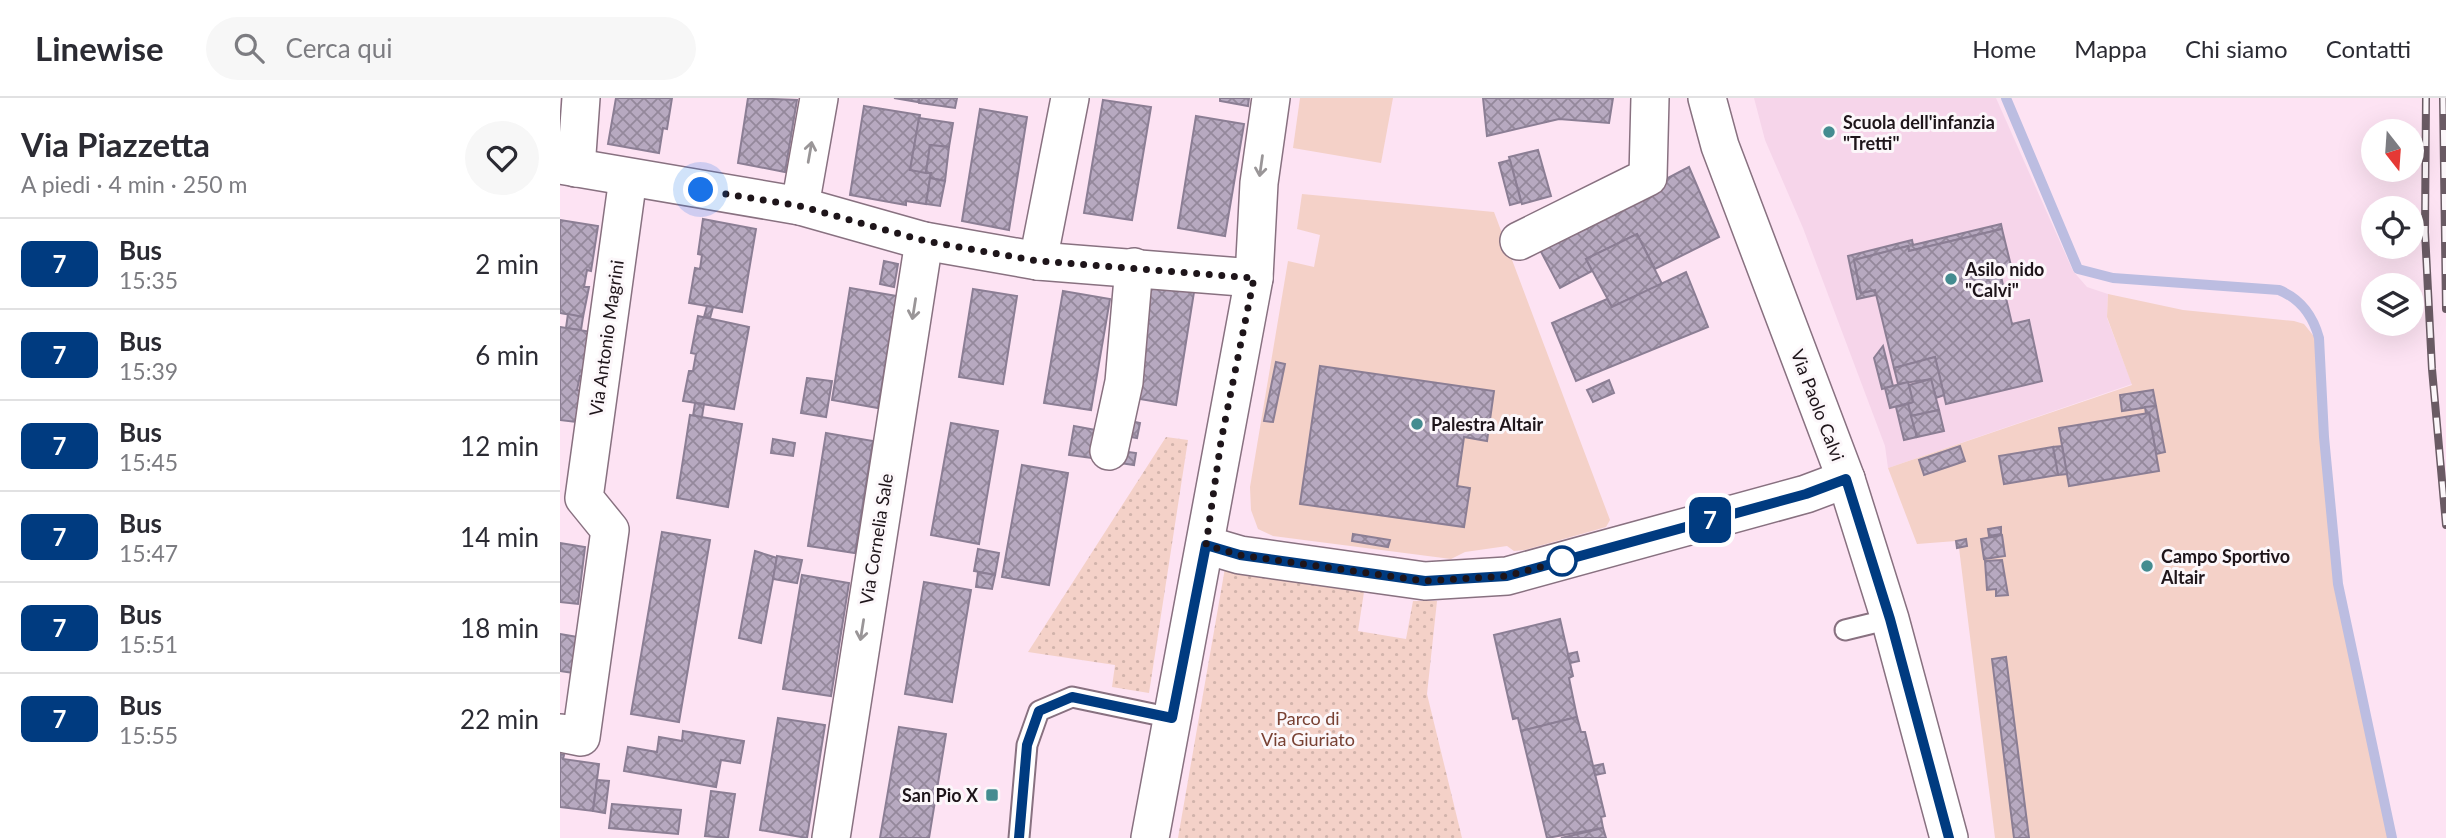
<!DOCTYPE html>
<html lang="it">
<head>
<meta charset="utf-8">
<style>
  body { margin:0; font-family:Lato,sans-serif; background:#f7f7f7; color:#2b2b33; height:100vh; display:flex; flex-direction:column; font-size:26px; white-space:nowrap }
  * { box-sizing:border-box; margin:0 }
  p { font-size:23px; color:#7c7c81 }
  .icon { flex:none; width:38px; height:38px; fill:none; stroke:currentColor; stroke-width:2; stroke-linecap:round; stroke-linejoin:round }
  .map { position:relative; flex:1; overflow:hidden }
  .drawer { display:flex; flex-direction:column; background:#fff; width:560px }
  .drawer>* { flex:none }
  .badge { padding:0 14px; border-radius:10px; font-size:24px; line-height:46px }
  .needle { width:46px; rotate:163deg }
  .fabs { position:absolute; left:1801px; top:21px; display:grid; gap:14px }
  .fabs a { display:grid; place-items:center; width:63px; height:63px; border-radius:50%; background:#fff; box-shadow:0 7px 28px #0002; font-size:35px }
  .you { position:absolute; width:35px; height:35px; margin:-18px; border:5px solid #fff; border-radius:50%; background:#1a73e8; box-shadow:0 0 0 10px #1a73e833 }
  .map>.badge { position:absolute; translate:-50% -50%; box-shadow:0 0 0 4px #fff }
  .round { display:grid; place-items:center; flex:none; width:74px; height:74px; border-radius:37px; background:#f7f7f7 }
  .summary { display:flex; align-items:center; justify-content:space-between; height:119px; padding:0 21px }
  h1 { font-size:33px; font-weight:700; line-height:52px }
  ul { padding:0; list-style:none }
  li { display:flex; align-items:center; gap:21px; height:91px; padding:0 21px; border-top:2px solid #e1e1e2 }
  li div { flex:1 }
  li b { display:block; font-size:26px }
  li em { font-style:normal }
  li .badge { min-width:77px; font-weight:700; text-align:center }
  header { display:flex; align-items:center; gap:42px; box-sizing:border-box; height:98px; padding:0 35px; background:#fff; border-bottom:2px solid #e1e1e2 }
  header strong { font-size:33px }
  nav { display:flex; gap:38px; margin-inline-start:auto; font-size:24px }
  .search { width:490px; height:63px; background:#f7f7f7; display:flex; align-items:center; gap:18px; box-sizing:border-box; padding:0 24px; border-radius:38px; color:#7c7c81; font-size:26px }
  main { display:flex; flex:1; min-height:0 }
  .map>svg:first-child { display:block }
  .built { fill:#f6d5ea }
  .grass { fill:url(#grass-dots) }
  .pitch { fill:#f4d1c8 }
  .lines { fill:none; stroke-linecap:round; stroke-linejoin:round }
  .stream { stroke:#bcbde1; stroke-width:10 }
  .building { fill:url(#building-cross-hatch); stroke:#8b7e94; stroke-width:2 }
  .service-casing { stroke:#887180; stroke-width:23 }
  .minor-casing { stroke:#887180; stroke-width:40 }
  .service { stroke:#fff; stroke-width:19 }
  .minor { stroke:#fff; stroke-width:37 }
  .rail-casing { stroke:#6a5b64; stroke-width:8 }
  .rail { stroke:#fcf7fa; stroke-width:5; stroke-dasharray:16; stroke-linecap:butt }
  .oneway { stroke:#9a9698 }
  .line-casing { stroke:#fff; stroke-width:16 }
  .line { stroke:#003b80; stroke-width:10 }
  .walk { stroke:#1e151a; stroke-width:7; stroke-dasharray:0 12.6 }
  .poi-dot { fill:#448c90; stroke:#fcf7fa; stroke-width:2.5 }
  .stop-dot { fill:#fff; stroke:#003b80; stroke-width:3.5 }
  .labels { text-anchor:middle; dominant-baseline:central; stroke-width:6; stroke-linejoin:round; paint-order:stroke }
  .poi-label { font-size:18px; font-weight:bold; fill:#1e151a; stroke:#fcf7fa; text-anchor:start }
  .street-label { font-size:18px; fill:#1e151a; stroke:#fcf7fa }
  .park-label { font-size:18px; fill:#784133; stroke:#fcf7fa }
</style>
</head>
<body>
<header>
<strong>Linewise</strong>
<div class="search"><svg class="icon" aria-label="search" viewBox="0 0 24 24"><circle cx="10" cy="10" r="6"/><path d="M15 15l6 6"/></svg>Cerca qui</div>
<nav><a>Home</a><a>Mappa</a><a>Chi siamo</a><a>Contatti</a></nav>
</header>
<main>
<section class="drawer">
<div class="summary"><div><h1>Via Piazzetta</h1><p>A piedi · 4 min · 250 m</p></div><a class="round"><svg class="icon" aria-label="heart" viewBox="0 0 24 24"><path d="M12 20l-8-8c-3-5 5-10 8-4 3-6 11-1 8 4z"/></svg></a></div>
<ul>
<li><span class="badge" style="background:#003b80;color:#fff">7</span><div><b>Bus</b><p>15:35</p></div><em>2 min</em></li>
<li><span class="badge" style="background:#003b80;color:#fff">7</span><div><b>Bus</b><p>15:39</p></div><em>6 min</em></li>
<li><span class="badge" style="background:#003b80;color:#fff">7</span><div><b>Bus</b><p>15:45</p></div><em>12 min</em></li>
<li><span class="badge" style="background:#003b80;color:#fff">7</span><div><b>Bus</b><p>15:47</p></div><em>14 min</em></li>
<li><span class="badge" style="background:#003b80;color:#fff">7</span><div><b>Bus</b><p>15:51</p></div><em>18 min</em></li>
<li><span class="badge" style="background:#003b80;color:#fff">7</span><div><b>Bus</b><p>15:55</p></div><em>22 min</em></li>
</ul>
</section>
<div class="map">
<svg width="1886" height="740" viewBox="0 0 1886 740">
  <defs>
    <pattern id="grass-dots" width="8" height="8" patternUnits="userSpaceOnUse" patternTransform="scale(1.75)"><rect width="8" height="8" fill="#f4d1c8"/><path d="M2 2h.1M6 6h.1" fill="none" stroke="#d1b3ab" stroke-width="1.8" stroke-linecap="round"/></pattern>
    <pattern id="building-cross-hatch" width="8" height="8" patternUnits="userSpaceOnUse" patternTransform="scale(1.75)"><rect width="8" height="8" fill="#b7a9c0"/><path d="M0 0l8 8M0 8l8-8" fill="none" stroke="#94889b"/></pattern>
  </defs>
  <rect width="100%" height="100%" fill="#fde3f3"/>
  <path class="built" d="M1194 0H1436L1513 173 1527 189 1548 196 1547 220 1572 286 1328 370 1325 348 1243 130 1205 42Z"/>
  <g class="grass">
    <path d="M606 339 628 342 589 595 552 589 555 567 468 554Z"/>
    <path d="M665 470 804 494 798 533 846 541 853 503H877L867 596 902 740H618Z"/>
  </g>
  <g class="pitch">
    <path d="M740 0H833L821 65 733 50Z"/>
    <path d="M742 96 934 114 1050 422 1046 429 965 452 954 453 947 448 905 454 891 461 713 438 698 431 691 412 690 389 728 163 754 169 760 137 737 131Z"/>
    <path d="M1548 196 1623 212 1734 223 1744 226 1756 241 1762 363 1775 486 1828 740H1435L1399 450 1396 443 1357 446 1328 370 1572 287 1547 219Z"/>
  </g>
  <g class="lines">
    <path class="stream" d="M1446 0 1518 171 1553 180 1719 192C1741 201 1753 218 1759 240L1764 339 1778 486 1832 740"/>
  </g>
  <g class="building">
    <path d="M56 0H112L107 31 103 30 99 55 48 46Z"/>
    <path d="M188 0 237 2 225 74 178 65Z"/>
    <path d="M334 0H359L358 4Z"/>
    <path d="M359 0H397L395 10 359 5Z"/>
    <path d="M660 0H689L688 8 660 3Z"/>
    <path d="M923 0H1053L1049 25 999 21 927 38Z"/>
    <path d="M543 2 591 9 572 122 524 115Z"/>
    <path d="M304 8 360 17 350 72 371 75 366 106 346 103V107L290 97Z"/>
    <path d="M420 11 467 19 449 132 402 123Z"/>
    <path d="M636 18 684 26 665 138 618 130Z"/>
    <path d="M359 20 393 25 389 49 370 47 366 75 350 72Z"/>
    <path d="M370 47 389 49 385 83 370 80 371 75H366Z"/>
    <path d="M978 52 991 98 962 106 949 59Z"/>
    <path d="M950 62 961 104 950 107 939 65Z"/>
    <path d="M1129 69 1159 139 1095 171 1077 136 1026 161 1032 173 1000 190 978 148Z"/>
    <path d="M370 80 385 83 380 108 366 106Z"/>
    <path d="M143 121 196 131 182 214 129 205 135 170 140 171 142 157 138 156Z"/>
    <path d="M0 122 38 128 31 173 27 172 24 189H29L23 219 0 215Z"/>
    <path d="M1441 126 1442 131 1349 153 1348 148 1294 162 1301 195 1315 192 1316 197 1297 201 1288 158 1352 142 1353 147Z"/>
    <path d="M1442 131 1452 172 1440 174 1452 226 1469 222 1482 283 1386 306 1375 259 1334 270 1315 192 1301 195 1294 162 1348 148 1349 153Z"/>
    <path d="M1077 136 1102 186 1052 209 1026 161Z"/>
    <path d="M324 163 338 166 334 189 320 186Z"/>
    <path d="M1126 174 1148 229 1016 283 992 225 1047 201 1052 209Z"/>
    <path d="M587 187 634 194 616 307 568 299Z"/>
    <path d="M290 190 337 198 318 310 272 302Z"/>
    <path d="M413 191 457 198 443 286 399 279Z"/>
    <path d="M503 193 550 201 531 312 484 305Z"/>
    <path d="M147 208 153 209 150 220 144 219Z"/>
    <path d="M8 216 23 219 21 232 6 230Z"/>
    <path d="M138 218 189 229 174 311 123 303 129 273H133L136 256 131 255Z"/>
    <path d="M0 229 32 234 24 278H20L17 292 21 293 16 324 0 322Z"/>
    <path d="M1323 248 1333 288 1322 291 1314 260Z"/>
    <path d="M1375 259 1384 297 1376 300 1371 281 1338 286 1334 270Z"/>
    <path d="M716 264 725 266 713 324 704 323Z"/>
    <path d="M760 268 934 293 927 343 904 339 897 388 910 390 904 429 740 406Z"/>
    <path d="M247 280 272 283 266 319 241 315Z"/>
    <path d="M1371 281 1379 312 1351 318 1348 306 1353 304 1349 287Z"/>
    <path d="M1049 282 1054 295 1033 304 1027 292Z"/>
    <path d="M1348 284 1353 304 1330 310 1325 290Z"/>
    <path d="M1593 292 1596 308 1562 313 1560 297Z"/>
    <path d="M135 305 144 306 142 319 133 318Z"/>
    <path d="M1348 306 1357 339 1344 342 1336 309Z"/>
    <path d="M1596 308 1605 354 1596 356 1589 315 1586 316 1585 309Z"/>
    <path d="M1379 312 1384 333 1357 339 1351 318Z"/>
    <path d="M1589 315 1599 373 1509 388 1499 330Z"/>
    <path d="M130 317 182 326 168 409 117 400Z"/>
    <path d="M557 320 580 325 577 340 554 336Z"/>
    <path d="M391 325 438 333 419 446 371 437Z"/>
    <path d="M514 328 536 332 531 360 509 357Z"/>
    <path d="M266 335 313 343 295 455 248 448Z"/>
    <path d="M213 341 235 345 233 358 211 355Z"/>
    <path d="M1400 348 1405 363 1364 377 1359 362Z"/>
    <path d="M1502 348 1507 376 1498 377 1493 349Z"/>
    <path d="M1493 349 1498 377 1444 386 1439 358Z"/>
    <path d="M554 352 576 355 574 367 553 364Z"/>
    <path d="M462 367 508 375 489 487 442 479Z"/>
    <path d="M1441 429V436L1429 438 1428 431Z"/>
    <path d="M102 434 150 442 119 624 71 616Z"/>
    <path d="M793 436 830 442 828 449 792 443Z"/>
    <path d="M1442 437 1445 458 1424 461 1421 441Z"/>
    <path d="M1406 441 1407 448 1397 450 1396 443Z"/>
    <path d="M0 445 25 449 18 506 0 504Z"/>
    <path d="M418 451 439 455 435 477 414 473Z"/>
    <path d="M195 453 217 460 201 545 179 540Z"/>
    <path d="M217 458 242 462 237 485 213 481Z"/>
    <path d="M1442 462 1448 497 1436 498V491L1427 492 1425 463Z"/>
    <path d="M418 474 435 477 432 491 416 489Z"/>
    <path d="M242 477 289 485 271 598 223 591Z"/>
    <path d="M364 484 411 492 392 604 345 596Z"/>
    <path d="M1000 521 1013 578 1009 580 1017 619 961 633 958 620 953 621 934 537Z"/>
    <path d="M0 536 18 539 14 575 0 573Z"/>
    <path d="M1017 554 1019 563 1010 565 1008 556Z"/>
    <path d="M1446 559 1469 740H1454L1432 561Z"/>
    <path d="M1017 619 1021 634H1025L1045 718 1041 719 1043 730 987 740 961 633Z"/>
    <path d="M218 620 265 627 247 740 200 732Z"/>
    <path d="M339 629 386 636 369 740H320Z"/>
    <path d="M123 633 184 643 180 665 161 662 156 689 64 673 68 649 97 654 99 639 122 643Z"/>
    <path d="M0 656 4 657 3 661 39 666 33 713 0 709Z"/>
    <path d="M1043 666 1045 675 1035 677 1033 668Z"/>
    <path d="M37 682 49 683 45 715 33 713Z"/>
    <path d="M151 693 175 696 168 740 145 738Z"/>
    <path d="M52 706 121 712 118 736 49 730Z"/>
    <path d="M1043 730 1046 740H1001Z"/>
  </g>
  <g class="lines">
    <g class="service-casing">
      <g id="service">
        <path d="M1285 532 1330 521"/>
        <path d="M459 740 467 647 479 613 512 599 612 620"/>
      </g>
    </g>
    <g class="minor-casing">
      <g id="minor">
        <path d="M1147 0 1160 48 1286 381 1330 521 1389 740"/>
        <path d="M0 67 240 108 364 143 478 163 694 180"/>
        <path d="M16 70 21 0"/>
        <path d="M240 108 259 0"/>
        <path d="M959 143 1088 79 1090 0"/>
        <path d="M478 163 510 0"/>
        <path d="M549 353 564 284 574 169"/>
        <path d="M646 447 680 457 865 483 947 478 1246 396 1286 381"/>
        <path d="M0 635 21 639 50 432 24 400 68 80"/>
        <path d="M271 740 364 143"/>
        <path d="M590 740 694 180 699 85 711 0"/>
      </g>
    </g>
    <use href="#service" class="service"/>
    <use href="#minor" class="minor"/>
    <g class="rail-casing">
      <g id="rail">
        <path d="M1866 0 1865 134 1872 271 1886 427"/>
        <path d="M1883 0 1886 211"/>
      </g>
    </g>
    <use href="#rail" class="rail"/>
  </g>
  <defs><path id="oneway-shaft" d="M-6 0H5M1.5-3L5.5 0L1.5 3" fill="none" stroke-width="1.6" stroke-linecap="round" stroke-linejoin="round" transform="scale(1.75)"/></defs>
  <g class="oneway">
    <use href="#oneway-shaft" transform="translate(250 54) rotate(-80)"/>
    <use href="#oneway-shaft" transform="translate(701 68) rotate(98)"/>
    <use href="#oneway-shaft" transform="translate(354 211) rotate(99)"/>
    <use href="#oneway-shaft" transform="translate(302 532) rotate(99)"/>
  </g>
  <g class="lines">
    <g class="line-casing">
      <path id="line" d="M459 740 467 647 479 613 512 599 612 620 646 447 680 457 865 483 947 478 1246 396 1286 381 1330 521 1389 740"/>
    </g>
    <use href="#line" class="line"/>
    <path class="walk" d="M141 92 240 108 365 143 478 163 694 180 661 343 646 447 680 457 865 483 947 478 1002 463"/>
  </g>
  <g class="poi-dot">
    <circle cx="1269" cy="34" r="7"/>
    <circle cx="1391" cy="181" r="7"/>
    <circle cx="857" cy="326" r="7"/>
    <circle cx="1587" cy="468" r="7"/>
    <rect x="425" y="690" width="14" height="14" rx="3.5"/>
  </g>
  <circle class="stop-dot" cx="1002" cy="463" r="14"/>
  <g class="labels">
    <g class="poi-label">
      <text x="1283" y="24">Scuola dell'infanzia<tspan x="1283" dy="21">"Tretti"</tspan></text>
      <text x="1405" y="171">Asilo nido<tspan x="1405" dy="21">"Calvi"</tspan></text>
      <text x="871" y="326">Palestra Altair</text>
      <text x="1601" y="458">Campo Sportivo<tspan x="1601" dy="21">Altair</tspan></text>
      <text x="418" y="697" text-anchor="end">San Pio X</text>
    </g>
    <g class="street-label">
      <text transform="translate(46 240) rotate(-82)">Via Antonio Magrini</text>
      <text transform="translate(1258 307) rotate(69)">Via Paolo Calvi</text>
      <text transform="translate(316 441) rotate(-81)">Via Cornelia Sale</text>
    </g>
    <g class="park-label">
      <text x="748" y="620">Parco di<tspan x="748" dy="21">Via Giuriato</tspan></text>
    </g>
  </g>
</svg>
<div class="fabs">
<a><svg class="needle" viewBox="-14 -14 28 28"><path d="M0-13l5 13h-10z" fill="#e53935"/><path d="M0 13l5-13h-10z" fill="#7c7c81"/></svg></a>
<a><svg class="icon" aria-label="locate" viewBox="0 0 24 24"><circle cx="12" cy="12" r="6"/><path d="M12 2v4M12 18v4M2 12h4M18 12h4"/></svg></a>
<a><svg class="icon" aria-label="layers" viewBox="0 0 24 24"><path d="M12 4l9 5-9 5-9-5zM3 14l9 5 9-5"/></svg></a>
</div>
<div class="you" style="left:141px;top:92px"></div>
<b class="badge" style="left:1150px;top:422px;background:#003b80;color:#fff">7</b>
</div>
</main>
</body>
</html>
